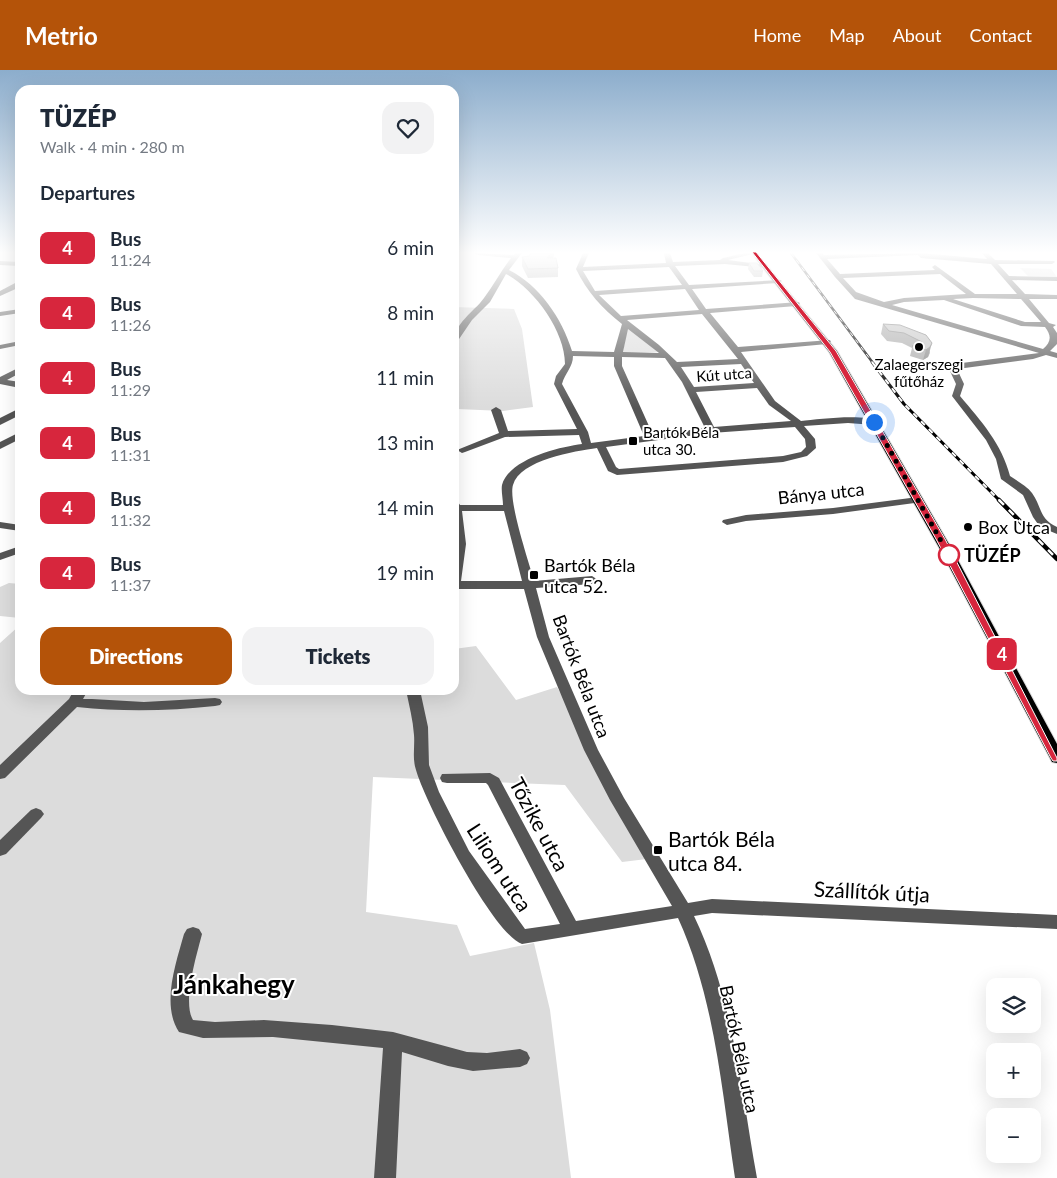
<!DOCTYPE html>
<html lang="en">
<head>
<meta charset="utf-8">
<style>
  body { margin:0; font-family:Lato,sans-serif; background:#f2f2f3; color:#1f2937; height:100vh; display:flex; flex-direction:column; font-size:19px; white-space:nowrap }
  * { box-sizing:border-box; margin:0 }
  p { font-size:16px; color:#747a83 }
  .icon { flex:none; width:28px; height:28px; fill:none; stroke:currentColor; stroke-width:2; stroke-linecap:round; stroke-linejoin:round }
  .map { position:relative; flex:1; overflow:hidden }
  .drawer { position:absolute; left:15px; top:15px; width:444px; height:610px; display:flex; flex-direction:column; background:#fff; border-radius:15px; box-shadow:0 5px 20px #0002 }
  .drawer>* { flex:none }
  .badge { padding:0 10px; border-radius:8px; font-size:18px; line-height:32px }
  .tools { position:absolute; left:986px; top:908px; display:grid; gap:10px }
  .tools a { display:grid; place-items:center; width:55px; height:55px; border-radius:10px; background:#fff; box-shadow:0 5px 20px #0002; font-size:25px }
  .you { position:absolute; width:25px; height:25px; margin:-12px; border:4px solid #fff; border-radius:50%; background:#1a73e8; box-shadow:0 0 0 8px #1a73e833 }
  .map>.badge { position:absolute; translate:-50% -50%; box-shadow:0 0 0 2px #fff }
  h2 { padding:0 25px; font-size:19px; line-height:45px }
  .round { display:grid; place-items:center; flex:none; width:52px; height:52px; border-radius:15px; background:#f2f2f3 }
  .head { display:flex; align-items:center; justify-content:space-between; height:85px; padding:0 25px }
  h1 { font-size:24px; font-weight:800; line-height:38px }
  .cta { display:flex; gap:10px; margin-top:auto; padding:10px 25px }
  .cta a { flex:1; height:58px; border-radius:15px; background:#b45309; color:#fff; font-size:20px; font-weight:800; line-height:58px; text-align:center }
  .cta a+a { background:#f2f2f3; color:#1f2937 }
  ul { padding:0; list-style:none }
  li { display:flex; align-items:center; gap:15px; height:65px; padding:0 25px }
  li div { flex:1 }
  li b { display:block; font-size:19px }
  li em { font-style:normal }
  li .badge { min-width:55px; font-weight:700; text-align:center }
  header { display:flex; align-items:center; gap:30px; box-sizing:border-box; height:70px; padding:0 25px; background:#b45309; color:#fff }
  header strong { font-size:24px }
  nav { display:flex; gap:28px; margin-inline-start:auto; font-size:18px }
  .map>svg:first-child { display:block }
  .green { fill:#dcdcdc }
  .lines { fill:none; stroke-linecap:round; stroke-linejoin:round }
  .major-casing { stroke:#dbdbdb; stroke-width:2 }
  .minor { fill:#555; fill-rule:evenodd }
  .major { fill:#000; fill-rule:evenodd }
  .rail-far2-casing { stroke:#000; stroke-width:2.5 }
  .rail-far1-casing { stroke:#000; stroke-width:3 }
  .rail-casing { stroke:#000; stroke-width:4.5 }
  .rail-far2 { stroke:#fff; stroke-width:1; stroke-dasharray:4.5; stroke-linecap:butt }
  .rail-far1 { stroke:#fff; stroke-width:2; stroke-dasharray:5.5; stroke-linecap:butt }
  .rail { stroke:#fff; stroke-width:2.5; stroke-dasharray:7; stroke-linecap:butt }
  .wall { fill:#a9a9a9 }
  .shaded-wall { fill:#898989 }
  .building { fill:#c4c4c4; stroke:#898989 }
  .line { fill:#d7263d; stroke:#fff }
  .walk { stroke:#000; stroke-width:5; stroke-dasharray:0 9 }
  .poi-dot { fill:#000; stroke:#fff; stroke-width:2 }
  .stop-dot { fill:#fff; stroke:#d7263d; stroke-width:2.5 }
  .labels { text-anchor:middle; dominant-baseline:central; stroke-width:4; stroke-linejoin:round; paint-order:stroke }
  .far-poi-label { font-size:15px; fill:#000; stroke:#fff }
  .far-street-label { font-size:15px; fill:#000; stroke:#fff }
  .street-label { font-size:18px; fill:#000; stroke:#fff }
  .poi-label { font-size:18px; fill:#000; stroke:#fff; text-anchor:start }
  .stop-label { font-size:18px; font-weight:bold; fill:#000; stroke:#fff; text-anchor:start }
  .near-street-label { font-size:21px; fill:#000; stroke:#fff }
  .near-poi-label { font-size:21px; fill:#000; stroke:#fff; text-anchor:start }
  .near-district-label { font-size:26px; font-weight:bold; fill:#000; stroke:#fff }
</style>
</head>
<body>
<header>
<strong>Metrio</strong>
<nav><a>Home</a><a>Map</a><a>About</a><a>Contact</a></nav>
</header>
<div class="map">
<svg width="1057" height="1108" viewBox="0 0 1057 1108">
  <rect width="100%" height="100%" fill="#fff"/>
  <g class="green">
    <path d="M1020 198 1051 199 1057 207 1028 206Z"/>
    <path d="M454 237 514 239 522 259 533 337 503 341 457 339 454 368Z"/>
    <path d="M627 258 629 259 658 282 623 283Z"/>
    <path d="M9 513 20 514V548L0 546V517Z"/>
    <path d="M20 555V620H454V579L476 576 516 630 557 617 655 788 622 792 565 715 373 707 366 842 457 855 470 886 534 873 550 940 571 1108H0V573Z"/>
  </g>
  <g class="lines">
    <g class="major-casing">
      <path id="major" d="M751 183H757L837 281 953 481 1057 674V693L1052 692 1050 688 941 481 829 282Z"/>
    </g>
    <g class="minor">
      <path d="M475 183 514 185 516 183H522L509 200C539 215 562 248 572 281L614 282 622 254C602 238 587 222 576 199L583 183H589L583 197 666 193 664 183H670L673 192 720 190 723 188 745 183H757L728 190 766 195 768 196V198L725 194 675 196 689 215 780 210 782 211 778 213 692 219 706 239 799 232 800 234 796 236 710 243 738 277 830 270 831 272 827 274 741 282 775 331 801 351C818 349 867 343 879 352L874 355 848 353 804 356 815 369 816 378 807 386 783 392 617 405 608 401 597 378C575 381 520 390 513 415 508 431 529 492 534 511L592 506 598 510 592 514 536 518 549 567 598 680 624 728 688 833 712 829 1057 845V859L712 843 694 846C733 927 741 1020 757 1108H735C722 1022 715 929 678 848L522 874C493 864 425 732 416 700 412 688 415 677 414 665 413 650 409 635 406 620H420L428 657 429 695 439 722 469 781 525 859 560 854 488 715 486 713H447L442 712 440 708 442 704 490 703 499 708 576 851 672 836 610 730 584 680 537 567 524 519H454V431L458 432 460 435H503C503 429 501 421 502 415 509 389 559 377 582 374L579 365 505 367 465 382 462 383 457 380 499 363 491 340 496 337 501 340 508 361 577 359 554 314 556 306 565 294C565 261 534 219 506 204L490 232 472 250 457 272H454C454 253 474 242 484 228 494 215 501 201 511 188L478 185ZM669 197 682 215 595 221 583 201ZM685 219 699 240 621 246 599 225ZM702 244 738 289 677 292 659 275 627 250ZM628 259 659 283 623 282ZM573 286 614 287V296L644 366 591 373 588 362 562 314C565 303 573 297 573 286ZM622 287 665 288 682 312 705 358 653 365 622 296ZM741 294 754 313 694 317 681 297ZM757 318 769 335 791 351 714 357 696 322ZM795 357 805 369 806 377 801 382 783 386 619 399 616 397 606 377 711 363ZM462 441H504L522 511H461L466 474Z"/>
      <path d="M816 183H822L824 185 921 183 987 189 982 183H988L995 190 1054 191 1055 192 1052 194H998L1009 206 1057 207V211L1012 210 1025 224 1057 225V229H1029L1049 253 1056 255 1053 257 1057 263V274L1050 281 1057 283V288L1046 285 1033 289 957 299 964 314 960 326C981 351 1002 374 1010 406 1017 411 1027 416 1032 423 1042 437 1039 449 1057 457V464L1040 457 1033 447 1023 425 1001 409 996 389 986 370 952 326 956 314 949 299 954 294 1039 283 855 229 835 207ZM918 185 921 188 991 194 1017 224H975L935 195 932 197 935 200 840 204 827 189ZM940 204 966 224 904 228 884 232 856 222 843 208ZM973 228 1021 229 1041 252H1025L953 229ZM944 230 1021 256 1045 257C1052 266 1051 272 1043 279L892 235 904 232Z"/>
      <path d="M0 191 20 192V196L0 195Z"/>
      <path d="M17 212H20V217L0 226V221Z"/>
      <path d="M20 239V243L0 246V242Z"/>
      <path d="M20 271V275L0 279V275Z"/>
      <path d="M20 297V303L7 310 20 312V318L0 314V307Z"/>
      <path d="M20 338V345L0 355V348Z"/>
      <path d="M20 362V369L0 379V372Z"/>
      <path d="M918 427 922 428 923 430 922 432 833 444 746 451 727 455 722 452 723 450 746 445 833 438Z"/>
      <path d="M0 452 20 455V461L0 458Z"/>
      <path d="M20 476V483L0 490V483Z"/>
      <path d="M74 620H88L83 629H92L144 632 215 628 220 629 222 632 220 635 215 636C169 641 123 642 77 637L5 708 0 709V695L69 629Z"/>
      <path d="M36 738 41 740 44 744 41 748 6 784 0 786V770L31 740Z"/>
      <path d="M193 857 199 859 202 864C197 884 182 932 193 950L215 952 264 950 332 955 393 962 467 982 487 983 520 979 527 982 530 988 527 994 520 997 473 1001 448 996 402 982 396 1108H374L383 978 273 967 203 968 179 962C161 935 176 893 184 864L187 859Z"/>
    </g>
    <use href="#major" class="major"/>
    <g class="rail-far2-casing">
      <path id="rail-far2" d="M791 183 873 293"/>
    </g>
    <g class="rail-far1-casing">
      <path id="rail-far1" d="M872 292 904 334 1000 431"/>
    </g>
    <g class="rail-casing">
      <path id="rail" d="M999 430 1057 489"/>
    </g>
    <use href="#rail-far2" class="rail-far2"/>
    <use href="#rail-far1" class="rail-far1"/>
    <use href="#rail" class="rail"/>
  </g>
  <g class="wall">
    <path d="M531 183H554V186L552 188 558 198V207L528 208 522 196V187L529 186Z"/>
    <path d="M749 193 763 201 762 207H754L748 199Z"/>
    <path d="M883 254 926 265 930 283 928 287 923 290 910 286 912 278 902 273 887 271 881 264Z"/>
  </g>
  <g class="shaded-wall">
    <path d="M550 183H554V186L547 197V188Z"/>
    <path d="M932 273 928 287 923 290 926 280Z"/>
  </g>
  <g class="building">
    <path d="M531 183H550L547 188H556L558 198 528 199 522 187 529 186Z"/>
    <path d="M749 193H757L763 201H754Z"/>
    <path d="M883 254 900 255 926 265 932 273 930 277 926 280 912 276 922 272 904 263 889 261Z"/>
  </g>
  <linearGradient id="sky" x2="0" y2="1"><stop stop-color="#8cadcc"/><stop offset="0.54" stop-color="#fff"/><stop offset="1" stop-color="#fff" stop-opacity="0"/></linearGradient>
  <rect width="1057" height="338" fill="url(#sky)"/>
  <path class="line" d="M752 182H756L836 281 945 469 1057 688V691H1053L1051 688 936 469 830 282Z"/>
  <g class="lines">
    <path class="walk" d="M874 352 949 485"/>
  </g>
  <g class="poi-dot">
    <circle cx="919" cy="277" r="5"/>
    <rect x="628" y="366" width="10" height="10" rx="2.5"/>
    <circle cx="968" cy="457" r="5"/>
    <rect x="529" y="500" width="10" height="10" rx="2.5"/>
    <rect x="653" y="775" width="10" height="10" rx="2.5"/>
  </g>
  <circle class="stop-dot" cx="949" cy="485" r="10"/>
  <g class="labels">
    <g class="far-poi-label">
      <text x="919" y="294">Zalaegerszegi<tspan x="919" dy="17">fűtőház</tspan></text>
      <text x="643" y="362" text-anchor="start">Bartók Béla<tspan x="643" dy="17">utca 30.</tspan></text>
    </g>
    <g class="far-street-label">
      <text transform="translate(724 304) rotate(-4)">Kút utca</text>
    </g>
    <g class="street-label">
      <text transform="translate(821 423) rotate(-6)">Bánya utca</text>
      <text transform="translate(582 606) rotate(69)">Bartók Béla utca</text>
      <text transform="translate(740 979) rotate(78)">Bartók Béla utca</text>
    </g>
    <g class="poi-label">
      <text x="978" y="457">Box Utca</text>
      <text x="544" y="495">Bartók Béla<tspan x="544" dy="21">utca 52.</tspan></text>
    </g>
    <g class="stop-label">
      <text x="964" y="485">TÜZÉP</text>
    </g>
    <g class="near-street-label">
      <text transform="translate(540 754) rotate(62)">Tőzike utca</text>
      <text transform="translate(500 797) rotate(57)">Liliom utca</text>
      <text transform="translate(872 821) rotate(3)">Szállítók útja</text>
    </g>
    <g class="near-poi-label">
      <text x="668" y="768">Bartók Béla<tspan x="668" dy="24">utca 84.</tspan></text>
    </g>
    <g class="near-district-label">
      <text x="234" y="914">Jánkahegy</text>
    </g>
  </g>
</svg>
<div class="tools">
<a><svg class="icon" aria-label="layers" viewBox="0 0 24 24"><path d="M12 4l9 5-9 5-9-5zM3 14l9 5 9-5"/></svg></a>
<a>+</a>
<a>−</a>
</div>
<div class="you" style="left:874px;top:352px"></div>
<b class="badge" style="left:1002px;top:584px;background:#d7263d;color:#fff">4</b>
<section class="drawer">
<div class="head"><div><h1>TÜZÉP</h1><p>Walk · 4 min · 280 m</p></div><a class="round"><svg class="icon" aria-label="heart" viewBox="0 0 24 24"><path d="M12 20l-8-8c-3-5 5-10 8-4 3-6 11-1 8 4z"/></svg></a></div>
<h2>Departures</h2>
<ul>
<li><span class="badge" style="background:#d7263d;color:#fff">4</span><div><b>Bus</b><p>11:24</p></div><em>6 min</em></li>
<li><span class="badge" style="background:#d7263d;color:#fff">4</span><div><b>Bus</b><p>11:26</p></div><em>8 min</em></li>
<li><span class="badge" style="background:#d7263d;color:#fff">4</span><div><b>Bus</b><p>11:29</p></div><em>11 min</em></li>
<li><span class="badge" style="background:#d7263d;color:#fff">4</span><div><b>Bus</b><p>11:31</p></div><em>13 min</em></li>
<li><span class="badge" style="background:#d7263d;color:#fff">4</span><div><b>Bus</b><p>11:32</p></div><em>14 min</em></li>
<li><span class="badge" style="background:#d7263d;color:#fff">4</span><div><b>Bus</b><p>11:37</p></div><em>19 min</em></li>
</ul>
<div class="cta"><a>Directions</a><a>Tickets</a></div>
</section>
</div>
</body>
</html>
